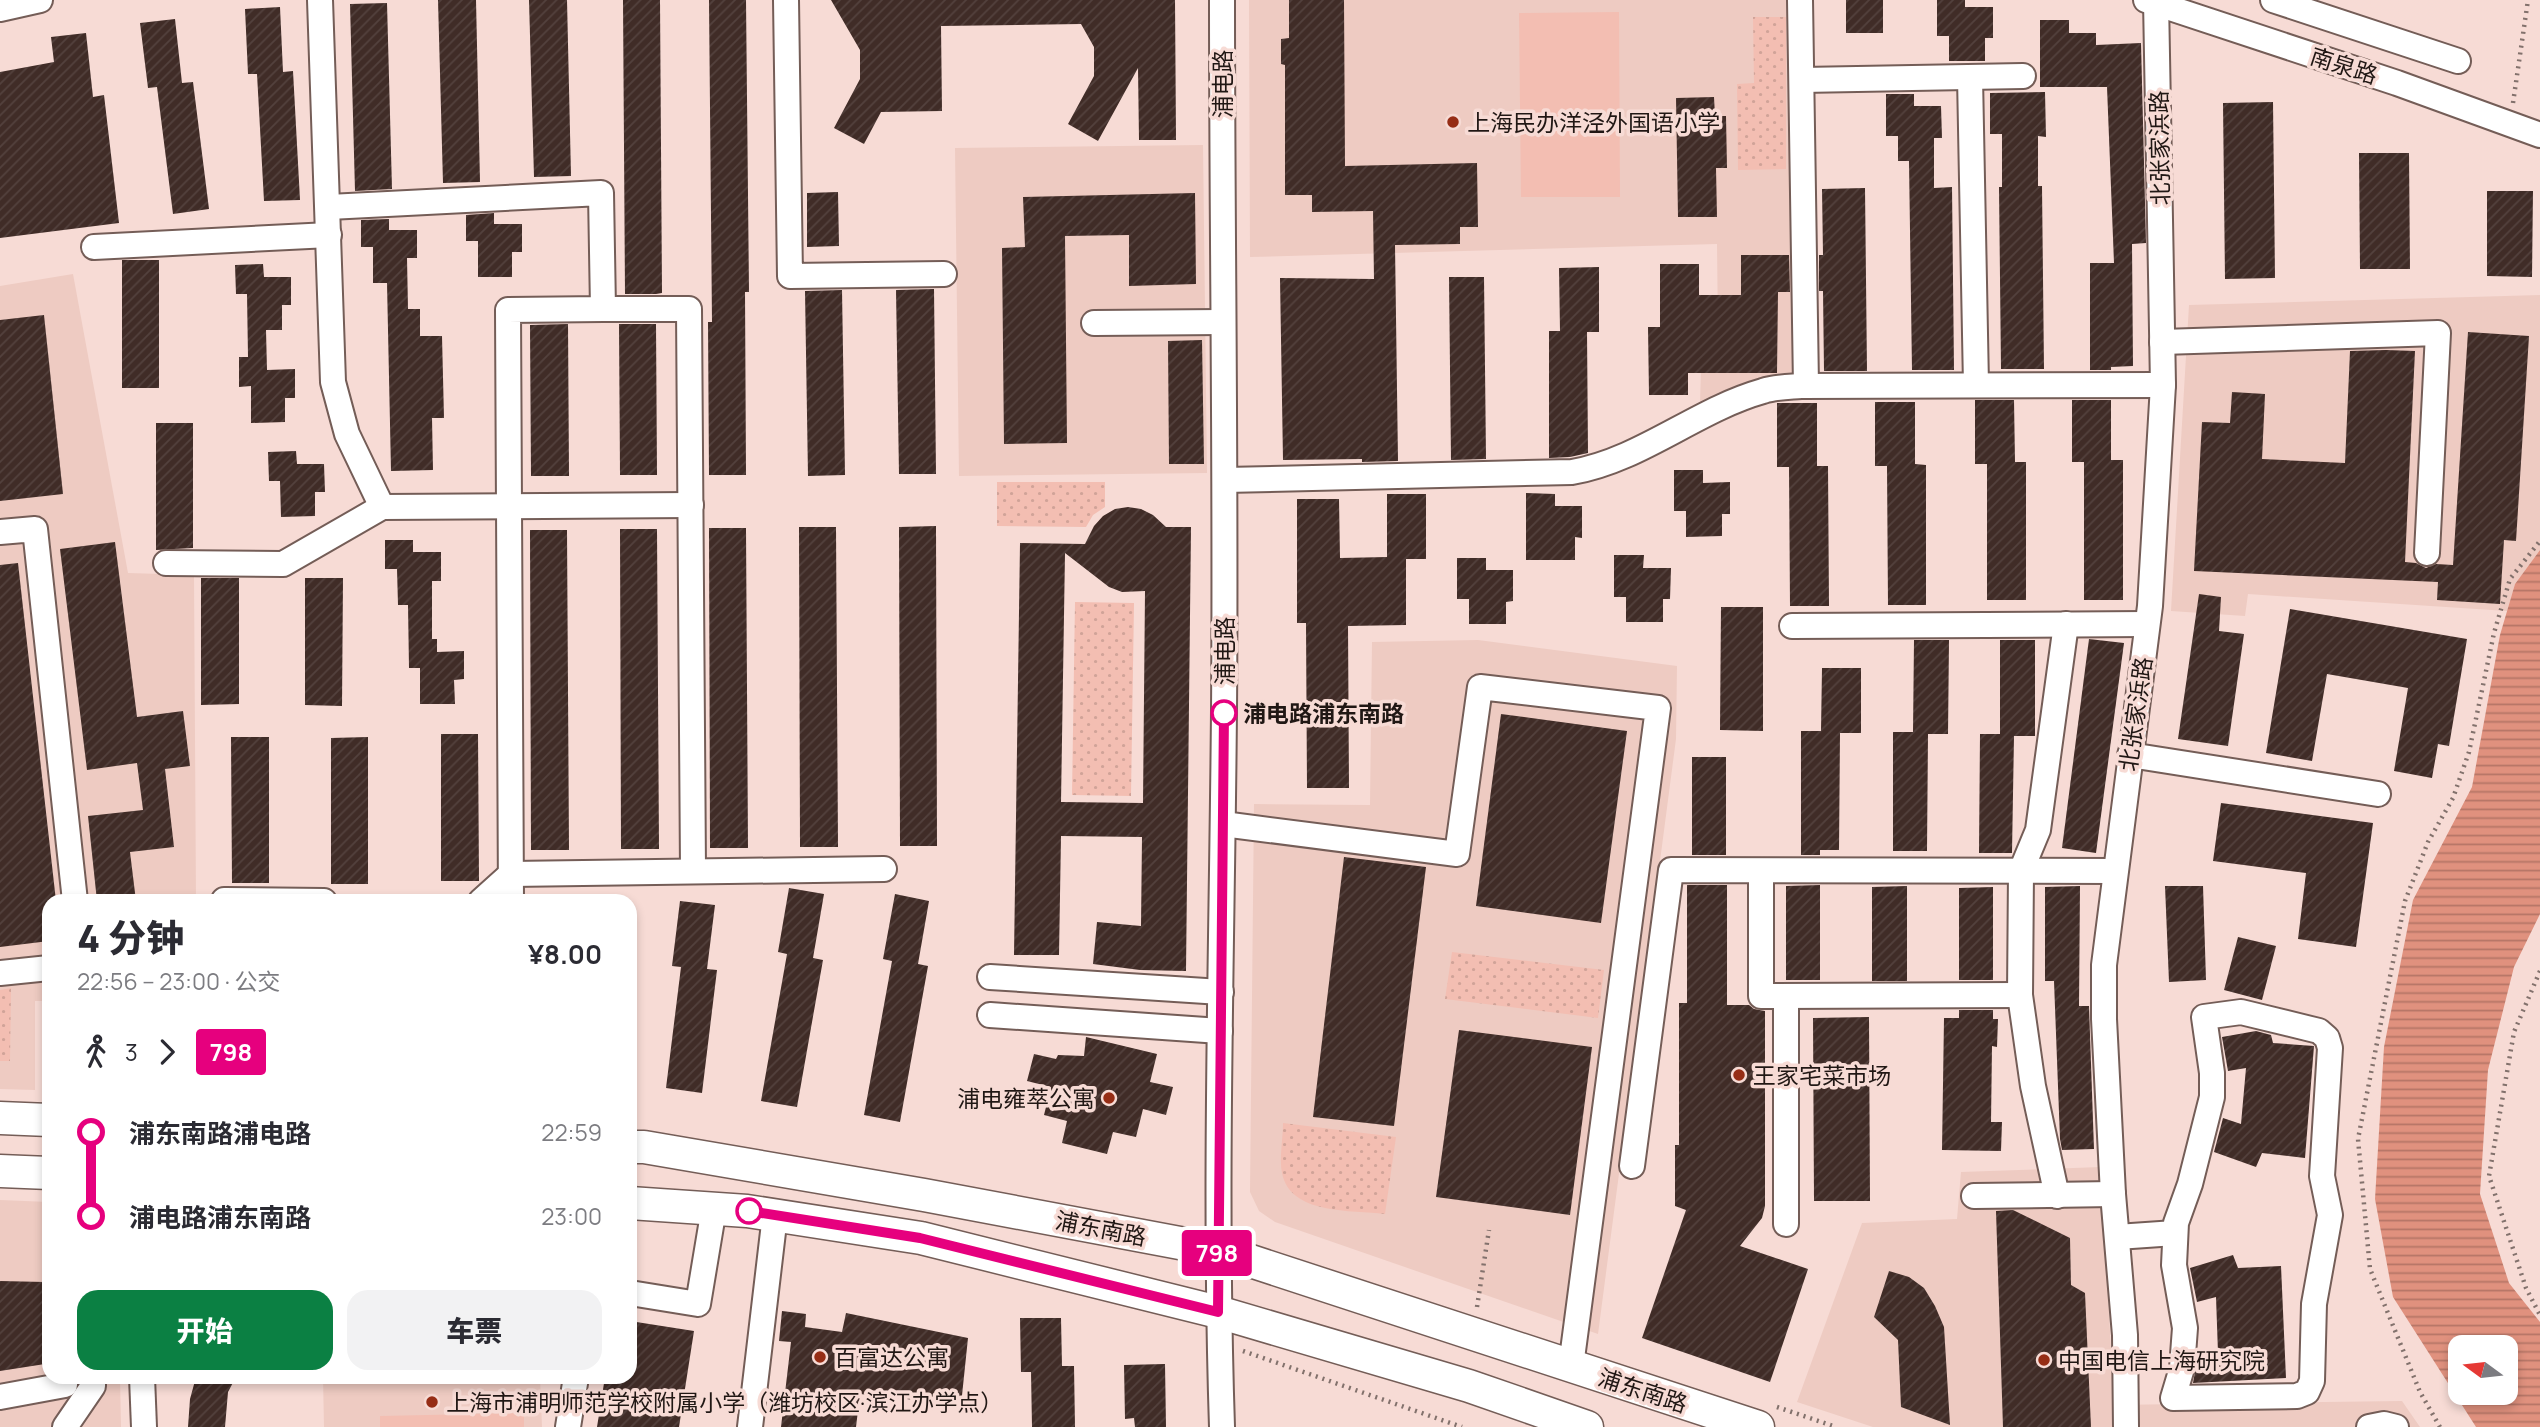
<!DOCTYPE html>
<html lang="zh">
<head>
<meta charset="utf-8">
<style>
  body { margin:0; font-family:Manrope,"Noto Sans SC",sans-serif; background:#f2f2f3; color:#2b2b33; height:100vh; display:flex; flex-direction:column; font-size:26px; white-space:nowrap }
  * { box-sizing:border-box; margin:0 }
  p { font-size:23px; color:#7c7c81 }
  .icon { flex:none; width:38px; height:38px; fill:none; stroke:currentColor; stroke-width:2; stroke-linecap:round; stroke-linejoin:round }
  .map { position:relative; flex:1; overflow:hidden }
  .details { position:absolute; left:42px; top:894px; width:595px; height:490px; display:flex; flex-direction:column; background:#fff; border-radius:21px; box-shadow:0 4px 10px #0003 }
  .details>* { flex:none }
  .badge { padding:0 14px; border-radius:5px; font-size:24px; line-height:46px }
  .needle { width:46px; rotate:285deg }
  .fabs { position:absolute; left:2448px; top:1335px; display:grid; gap:14px }
  .fabs a { display:grid; place-items:center; width:70px; height:70px; border-radius:14px; background:#fff; box-shadow:0 4px 10px #0003; font-size:35px }
  .map>.badge { position:absolute; translate:-50% -50%; box-shadow:0 0 0 4px #fff }
  .legs { display:flex; align-items:center; gap:10px; height:77px; padding:0 35px; font-size:23px }
  .legs p { margin-inline-start:auto }
  .head { display:flex; align-items:center; justify-content:space-between; height:119px; padding:0 35px }
  h1 { font-size:38px; font-weight:800; line-height:52px }
  .action { display:flex; gap:14px; margin-top:auto; padding:14px 35px }
  .action a { flex:1; height:80px; border-radius:21px; background:#0b8043; color:#fff; font-size:28px; font-weight:800; line-height:80px; text-align:center }
  .action a+a { background:#f2f2f3; color:#2b2b33 }
  ul { padding:0 35px; list-style:none }
  li { display:flex; align-items:center; gap:24px; height:84px; font-size:26px }
  li i { display:grid; place-items:center; width:10px; height:100%; margin:0 9px; background:currentColor }
  li i::after { content:''; width:18px; height:18px; margin:-9px; border:5px solid; border-radius:50%; background:#fff }
  li p { margin-inline-start:auto }
  li:first-child i { background:linear-gradient(#0000 50%,currentColor 0) }
  li:last-child i { background:linear-gradient(currentColor 50%,#0000 0) }
  .map>svg:first-child { display:block }
  .built { fill:#eecbc2 }
  .green { fill:url(#green-dots) }
  .pitch { fill:#f3beb2 }
  .water { fill:url(#water-rules); fill-rule:evenodd }
  .building { fill:url(#building-hatch); fill-rule:evenodd }
  .lines { fill:none; stroke-linecap:round; stroke-linejoin:round }
  .minor-casing { stroke:#745d57; stroke-width:28 }
  .major-casing { stroke:#745d57; stroke-width:35 }
  .path { stroke:#82716c; stroke-width:4.5; stroke-dasharray:2 5; stroke-linecap:butt }
  .minor { stroke:#fff; stroke-width:24 }
  .major { stroke:#fff; stroke-width:32 }
  .line-1-casing { stroke:#fff; stroke-width:16 }
  .line-1 { stroke:#e6007e; stroke-width:10 }
  .poi-dot { fill:#962d15; stroke:#f7dbd5; stroke-width:2.5 }
  .stop-1-dot { fill:#fff; stroke:#e6007e; stroke-width:3.5 }
  .labels { text-anchor:middle; dominant-baseline:central; stroke-width:7; stroke-linejoin:round; paint-order:stroke }
  .street-label { font-size:23px; fill:#201714; stroke:#f7dbd5 }
  .poi-label { font-size:23px; fill:#201714; stroke:#f7dbd5; text-anchor:start }
  .stop-label { font-size:23px; font-weight:bold; fill:#201714; stroke:#f7dbd5; text-anchor:start }
</style>
</head>
<body>
<div class="map">
<svg width="2540" height="1427" viewBox="0 0 2540 1427">
  <defs>
    <pattern id="green-dots" width="8" height="8" patternUnits="userSpaceOnUse" patternTransform="scale(1.75)"><rect width="8" height="8" fill="#f3beb2"/><path d="M2 2h.1M6 6h.1" fill="none" stroke="#d0a398" stroke-width="1.8" stroke-linecap="round"/></pattern>
    <pattern id="water-rules" width="6" height="5" patternUnits="userSpaceOnUse" patternTransform="scale(1.75)"><rect width="6" height="5" fill="#e0917e"/><path d="M0 2.5h6" fill="none" stroke="#b57566"/></pattern>
    <pattern id="building-hatch" width="6" height="6" patternUnits="userSpaceOnUse" patternTransform="scale(1.75)"><rect width="6" height="6" fill="#402c27"/><path d="M-1 1l2-2M0 6l6-6M5 7l2-2" fill="none" stroke="#53413d"/></pattern>
  </defs>
  <rect width="100%" height="100%" fill="#f7dbd5"/>
  <g class="built">
    <path d="M1249 0H1800L1807 372 1761 379 1700 404 1702 334 1718 333 1717 244 1250 257Z"/>
    <path d="M1203 145 1207 473 959 476 955 148Z"/>
    <path d="M73 274 128 573 194 575 196 901H49V1001H35V1090L0 1089V286Z"/>
    <path d="M2540 295V550L2515 584 2507 611 2248 594 2245 616 2171 611 2189 305Z"/>
    <path d="M1478 640 1677 666 1676 739 1598 1334 1275 1222 1259 1211 1250 1192 1254 804 1370 805 1372 642Z"/>
    <path d="M2101 1167 2114 1405 2402 1401 2420 1427H1873L1797 1402 1862 1223 1957 1219 1961 1172Z"/>
    <path d="M0 1200 49 1202V1377H120L121 1427H0Z"/>
    <path d="M323 1377H540L542 1427H324Z"/>
  </g>
  <g class="green">
    <path d="M1753 17H1786V169L1738 170 1737 84 1754 83Z"/>
    <path d="M997 482H1105V507L1093 515 1086 527 997 526Z"/>
    <path d="M1075 602 1134 603 1131 796 1072 795Z"/>
    <path d="M1452 952 1604 970 1598 1018 1445 999Z"/>
    <path d="M11 988 10 1061H0V990Z"/>
    <path d="M1283 1123 1396 1137 1385 1214C1352 1210 1290 1215 1282 1173 1279 1158 1283 1139 1283 1123Z"/>
  </g>
  <g class="pitch">
    <path d="M1619 12 1620 197H1521L1519 13Z"/>
    <path d="M524 1413V1427H380V1416Z"/>
  </g>
  <path class="water" d="M2540 550V914L2514 967 2488 1070 2480 1194 2509 1283 2540 1322V1427H2476L2393 1297 2375 1199 2384 1047 2413 900 2472 787 2500 635 2515 584ZM2460 1348H2506V1393H2460Z"/>
  <g class="building">
    <path d="M438 0H476L480 182 443 183Z"/>
    <path d="M529 0H567L571 176 534 177Z"/>
    <path d="M623 0H660L662 293 656 294H625Z"/>
    <path d="M709 0H746L749 292H745L746 475H709L708 322H712Z"/>
    <path d="M831 0H1175L1176 140H1139L1138 68 1098 141 1068 124 1094 76V47L1081 24 941 26 942 111 881 112 864 144 834 128 860 79V50Z"/>
    <path d="M1289 0H1344L1345 166 1477 163 1478 227H1460V244L1395 245 1398 461 1362 462V459L1283 460 1280 278 1374 279 1373 211 1312 212V195H1285V65L1281 64V39L1289 38Z"/>
    <rect x="1846" y="0" width="37" height="33"/>
    <path d="M1937 0H1965V7H1993V38H1985V61H1949V36H1937Z"/>
    <path d="M387 3 392 189 355 191 350 4Z"/>
    <path d="M280 7 283 72 293 71 300 200 264 201 257 74H248L245 9Z"/>
    <path d="M175 19 182 83 193 82 209 209 173 214 157 87 148 88 140 23Z"/>
    <path d="M2040 20H2069V33H2096V45L2141 43 2146 243 2132 244 2133 366 2111 367V370H2090V263H2114L2107 87H2040Z"/>
    <path d="M86 33 93 97 104 95 119 223 0 238V72L54 62 51 37Z"/>
    <path d="M2045 92 2046 137 2038 136V186H2042L2044 369H2001L1999 187H2002V134H1990V93Z"/>
    <path d="M1886 94H1914V106H1941L1942 138H1934V188L1952 187 1954 370H1912L1909 161H1898V136H1886Z"/>
    <path d="M1714 97 1715 116H1726L1727 168H1716L1717 217H1678L1676 98Z"/>
    <path d="M2273 102 2275 278 2225 279 2223 103Z"/>
    <path d="M2359 153H2409L2410 269H2360Z"/>
    <path d="M1865 188 1867 371H1824L1823 291H1819V255H1823L1822 189Z"/>
    <path d="M2487 191H2533L2532 277 2487 276Z"/>
    <path d="M838 192 839 246 807 247V193Z"/>
    <path d="M1195 193 1196 284 1129 286V235L1065 236 1067 443 1004 444 1002 248 1025 247 1023 197Z"/>
    <path d="M494 213V224H522V252H512V277H478V241H466V215Z"/>
    <path d="M389 219V230H417V258H407L408 309H420V336H442L444 418H432L433 470 391 471 387 283H373V247H361V220Z"/>
    <path d="M1741 255H1789L1790 292H1778L1777 373H1688V395H1649L1648 327H1660V264H1699V295H1741Z"/>
    <rect x="122" y="260" width="37" height="128"/>
    <path d="M263 264 264 277H291V305H282V330H266L267 370 295 369V398H285V422L251 423V386L239 387V357H248L247 294H236L235 265Z"/>
    <path d="M1599 267V332H1587L1588 453 1570 457 1549 458V331H1560L1559 268Z"/>
    <path d="M1449 277H1484L1486 459 1451 460Z"/>
    <path d="M934 289 936 474H899L896 290Z"/>
    <path d="M842 290 845 475 808 476 805 291Z"/>
    <path d="M44 315 63 494 0 501V320Z"/>
    <path d="M568 324 569 476H531L530 325Z"/>
    <path d="M619 324H656L657 475H620Z"/>
    <path d="M2468 332 2529 336 2516 541 2504 540 2500 604 2437 600 2438 582 2194 571 2202 422 2230 423 2232 392 2265 394 2262 459 2345 463 2350 351 2386 350 2415 351 2405 562 2416 563 2426 568 2436 564 2453 565Z"/>
    <path d="M1202 340 1204 464H1169L1168 341Z"/>
    <path d="M1975 400H2014L2015 462H2026V600H1987V464H1975Z"/>
    <path d="M2072 400H2111V460H2123V600H2084V462H2072Z"/>
    <path d="M1875 402H1915V464L1926 465V605H1888L1887 466H1875Z"/>
    <path d="M1777 403H1817V466H1828L1829 606H1790L1789 467H1777Z"/>
    <path d="M156 423H193V548L156 550Z"/>
    <path d="M296 451 297 464H324L325 492H315V516L281 517 280 481H269L268 452Z"/>
    <path d="M1674 470H1703V483L1730 482V514H1722V536L1686 537V511H1674Z"/>
    <path d="M1526 493 1555 494V506H1582V538L1575 537V560H1526Z"/>
    <path d="M1387 494H1426V559H1406V625L1348 626 1349 788H1307L1306 623H1297V499H1339L1340 558 1387 557Z"/>
    <path d="M1128 507 1141 509 1153 515 1166 527H1191L1186 971 1140 970 1093 964 1097 922 1141 926 1142 837 1061 836 1059 955H1014L1020 543 1085 544 1094 526 1103 516 1115 509ZM1065 553 1109 587 1122 592 1145 591 1143 803 1061 802Z"/>
    <path d="M936 526 937 846H900L899 527Z"/>
    <path d="M799 527H836L838 847H800Z"/>
    <path d="M709 528H746L748 848H710Z"/>
    <path d="M620 529H657L659 849H621Z"/>
    <path d="M530 530H567L569 850H531Z"/>
    <path d="M385 540H413V552H441V581H432V639H437V652L464 651V679L454 680 455 704H420V668H409L408 605H398L397 569H385Z"/>
    <path d="M115 542 137 717 183 711 190 766 165 769 174 847 130 852 136 901H97L88 816 143 810 137 763 87 770 60 549Z"/>
    <path d="M1614 555H1644L1643 568H1671L1670 599H1663V622H1626V597H1614Z"/>
    <path d="M1457 558H1486V570H1513V601L1506 602V624H1469V599H1457Z"/>
    <path d="M18 563 56 901H49V941L0 947V565Z"/>
    <path d="M201 578H239V704L201 705Z"/>
    <path d="M305 578H343L342 706 305 705Z"/>
    <path d="M2199 594 2221 597 2219 631 2244 634 2228 746 2178 739Z"/>
    <path d="M1721 607H1763V731L1720 730Z"/>
    <path d="M2290 609 2467 639 2449 746 2438 744 2432 778 2394 771 2408 688 2327 674 2312 761 2266 753Z"/>
    <path d="M2089 639 2124 643 2096 853 2062 848Z"/>
    <path d="M1914 640H1949L1948 734H1928L1927 851H1893V732H1913Z"/>
    <path d="M2000 640H2035V736H2014L2012 853H1979L1980 734H2000Z"/>
    <path d="M1822 668H1861V733H1840L1839 850H1820V855H1801V731H1821Z"/>
    <path d="M1501 714 1627 731 1601 923 1476 906Z"/>
    <path d="M441 734H478L479 881H441Z"/>
    <path d="M231 737H269V883H232Z"/>
    <path d="M368 737V884H331V738Z"/>
    <rect x="1692" y="757" width="34" height="98"/>
    <path d="M2221 803 2373 823 2356 947 2298 939 2306 873 2213 861Z"/>
    <path d="M1344 857 1426 867 1394 1126 1313 1117Z"/>
    <path d="M1687 885H1727V1005H1749L1754 1009 1765 1011V1206L1762 1218 1740 1246 1808 1269 1770 1382 1642 1338 1686 1210 1675 1206V1145H1679V1003H1687Z"/>
    <path d="M1820 885V980H1786V886Z"/>
    <path d="M1907 886V981H1872V887Z"/>
    <path d="M2080 886 2079 1006H2089L2094 1149 2062 1150 2060 1139 2054 981H2045V887Z"/>
    <path d="M2165 886H2203L2206 980 2169 982Z"/>
    <path d="M1993 887V980H1959V888Z"/>
    <path d="M789 888 824 894 813 958 823 960 797 1107 761 1101 787 954 778 952Z"/>
    <path d="M895 894 929 901 918 964 928 966 900 1122 864 1115 892 961 883 959Z"/>
    <path d="M680 901 715 905 707 969 717 970 702 1093 666 1088 681 967 672 966Z"/>
    <path d="M2238 937 2276 946 2262 1000 2224 990Z"/>
    <path d="M1959 1010H1993V1019H1998L1997 1047 1992 1046 1991 1122H2002L2001 1151 1942 1150 1944 1018H1959Z"/>
    <path d="M1869 1017 1870 1201H1814L1813 1018Z"/>
    <path d="M1459 1030 1592 1047 1570 1215 1436 1197Z"/>
    <path d="M2256 1031 2271 1035 2273 1043 2314 1046 2305 1158 2262 1153 2256 1167 2214 1152 2223 1118 2241 1124 2246 1068 2228 1071 2222 1037Z"/>
    <path d="M1086 1037 1157 1054 1150 1082 1173 1087 1166 1115 1143 1109 1136 1137 1113 1132 1107 1154 1062 1143 1067 1121 1044 1115 1051 1087 1027 1081 1034 1054 1056 1059 1058 1055 1084 1056Z"/>
    <path d="M2013 1210 2070 1238 2071 1285 2085 1293 2091 1427H2003L1996 1211Z"/>
    <path d="M2233 1255 2238 1268 2281 1266 2286 1378 2193 1383 2199 1349 2218 1353 2216 1297 2197 1302 2190 1268Z"/>
    <path d="M1889 1271 1909 1277 1924 1288 1935 1306 1944 1327 1950 1425 1901 1407 1898 1340 1874 1317Z"/>
    <path d="M0 1281 45 1282V1364L0 1371Z"/>
    <path d="M782 1311 806 1314 805 1327 842 1332 846 1313 968 1338 961 1405 860 1394 856 1427H781L791 1342 779 1341Z"/>
    <path d="M1020 1318H1061L1062 1366H1074L1075 1427H1032L1031 1372H1021Z"/>
    <path d="M630 1321 694 1331 679 1427H597L605 1377H630Z"/>
    <path d="M1165 1364 1166 1427H1135L1134 1418 1125 1419 1124 1365Z"/>
    <path d="M196 1377H236L228 1392 225 1427H188L190 1399Z"/>
  </g>
  <g class="lines">
    <g class="minor-casing">
      <g id="minor">
        <path d="M320 0 333 382 347 434 382 507"/>
        <path d="M786 0 790 276 944 274"/>
        <path d="M1222 0C1222 237 1226 473 1224 710 1222 949 1214 1188 1222 1427"/>
        <path d="M1800 0 1806 386"/>
        <path d="M2146 0 2397 83 2540 135"/>
        <path d="M2273 0 2458 61"/>
        <path d="M0 9 40 0"/>
        <path d="M1970 77 1976 385"/>
        <path d="M1802 80 2023 76"/>
        <path d="M329 207 601 193 603 309 508 310 511 901"/>
        <path d="M94 247 329 235"/>
        <path d="M603 309H689L693 870"/>
        <path d="M1094 323 1222 322"/>
        <path d="M2162 342 2438 333 2427 553"/>
        <path d="M1225 480 1572 472C1641 460 1696 410 1763 391 1775 387 1789 387 1801 386L2163 385"/>
        <path d="M0 532 35 529 75 901"/>
        <path d="M166 563 283 564 382 507 691 505"/>
        <path d="M1792 626 2147 624"/>
        <path d="M2130 755 2378 794"/>
        <path d="M1223 824 1457 854 1480 687 1658 708 1571 1366"/>
        <path d="M1761 871V996L2020 995"/>
        <path d="M224 900 324 901"/>
        <path d="M481 901 511 874 884 869"/>
        <path d="M0 973 49 968"/>
        <path d="M990 977 1221 992"/>
        <path d="M1786 996V1224"/>
        <path d="M2241 1012 2319 1031 2327 1038 2330 1048 2322 1176 2330 1215 2314 1304 2312 1381 2307 1392 2297 1396 2173 1398 2182 1368 2185 1328 2174 1265 2176 1223 2190 1184 2212 1097V1073L2204 1017Z"/>
        <path d="M990 1015 1220 1031"/>
        <path d="M1632 1166 1671 870 2114 871"/>
        <path d="M1974 1196 2113 1194"/>
        <path d="M2057 1196 2033 1086 2020 995 2021 871 2038 830 2066 624"/>
        <path d="M2117 1237 2175 1233"/>
        <path d="M630 1293 698 1304 714 1208"/>
        <path d="M142 1377 144 1427"/>
        <path d="M0 1397 65 1385V1377"/>
        <path d="M65 1427 93 1386V1377"/>
        <path d="M568 1427 576 1377"/>
        <path d="M750 1427 775 1215"/>
        <path d="M2126 1427 2125 1335 2113 1194 2104 1019V965L2150 606 2163 385 2156 0"/>
        <path d="M2369 1427 2384 1424 2396 1427"/>
      </g>
    </g>
    <g class="major-casing">
      <g id="major">
        <path d="M0 1118 49 1120"/>
        <path d="M630 1147H644L924 1195 1217 1250 1758 1427"/>
        <path d="M0 1171 49 1173"/>
        <path d="M630 1203 747 1211 921 1238 1218 1312 1469 1386 1587 1427"/>
      </g>
    </g>
    <g class="path">
      <path d="M2513 103 2528 0"/>
      <path d="M2540 971 2514 1032 2489 1176 2526 1288 2540 1315"/>
      <path d="M1477 1307 1489 1230"/>
      <path d="M1243 1351 1462 1427"/>
      <path d="M1777 1407 1836 1427"/>
      <path d="M2440 1427 2420 1392 2370 1269 2358 1139 2405 901 2428 842 2453 798 2469 752 2494 633 2510 579 2540 541"/>
    </g>
    <use href="#minor" class="minor"/>
    <use href="#major" class="major"/>
  </g>
  <g class="lines">
    <g class="line-1-casing">
      <path id="line-1" d="M749 1211 920 1238 1218 1312 1224 713"/>
    </g>
    <use href="#line-1" class="line-1"/>
  </g>
  <g class="poi-dot">
    <circle cx="1453" cy="122" r="7"/>
    <circle cx="1739" cy="1075" r="7"/>
    <circle cx="1109" cy="1098" r="7"/>
    <circle cx="820" cy="1357" r="7"/>
    <circle cx="2044" cy="1360" r="7"/>
    <circle cx="432" cy="1402" r="7"/>
  </g>
  <g class="stop-1-dot">
    <circle cx="1224" cy="713" r="12"/>
    <circle cx="749" cy="1211" r="12"/>
  </g>
  <g class="labels">
    <g class="street-label">
      <text transform="translate(2344 65) rotate(18)">南泉路</text>
      <text transform="translate(1222 84) rotate(-90)">浦电路</text>
      <text transform="translate(2159 148) rotate(-91)">北张家浜路</text>
      <text transform="translate(1224 651) rotate(-90)">浦电路</text>
      <text transform="translate(2135 714) rotate(-82)">北张家浜路</text>
      <text transform="translate(1101 1228) rotate(11)">浦东南路</text>
      <text transform="translate(1643 1390) rotate(18)">浦东南路</text>
    </g>
    <g class="poi-label">
      <text x="1467" y="122">上海民办洋泾外国语小学</text>
      <text x="1753" y="1075">王家宅菜市场</text>
      <text x="1095" y="1098" text-anchor="end">浦电雍萃公寓</text>
      <text x="834" y="1357">百富达公寓</text>
      <text x="2058" y="1360">中国电信上海研究院</text>
      <text x="446" y="1402">上海市浦明师范学校附属小学（潍坊校区·滨江办学点）</text>
    </g>
    <g class="stop-label">
      <text x="1243" y="713">浦电路浦东南路</text>
    </g>
  </g>
</svg>
<div class="fabs">
<a><svg class="needle" viewBox="-14 -14 28 28"><path d="M0-13l5 13h-10z" fill="#e53935"/><path d="M0 13l5-13h-10z" fill="#7c7c81"/></svg></a>
</div>
<b class="badge" style="left:1217px;top:1253px;background:#e6007e;color:#fff">798</b>
<section class="details">
<div class="head"><div><h1>4 分钟</h1><p>22:56 – 23:00 · 公交</p></div><b>¥8.00</b></div>
<div class="legs"><svg class="icon" aria-label="walk" viewBox="0 0 24 24"><circle cx="13" cy="4" r="2"/><path d="M13 8l-2 6 4 7M11 14l-3 7M7 12l3-4h3l4 4"/></svg>3<svg class="icon" aria-label="forward" viewBox="0 0 24 24"><path d="M9 5l7 7-7 7"/></svg><b class="badge" style="background:#e6007e;color:#fff">798</b></div>
<ul>
<li><i style="color:#e6007e"></i><b>浦东南路浦电路</b><p>22:59</p></li>
<li><i style="color:#e6007e"></i><b>浦电路浦东南路</b><p>23:00</p></li>
</ul>
<div class="action"><a>开始</a><a>车票</a></div>
</section>
</div>
</body>
</html>
